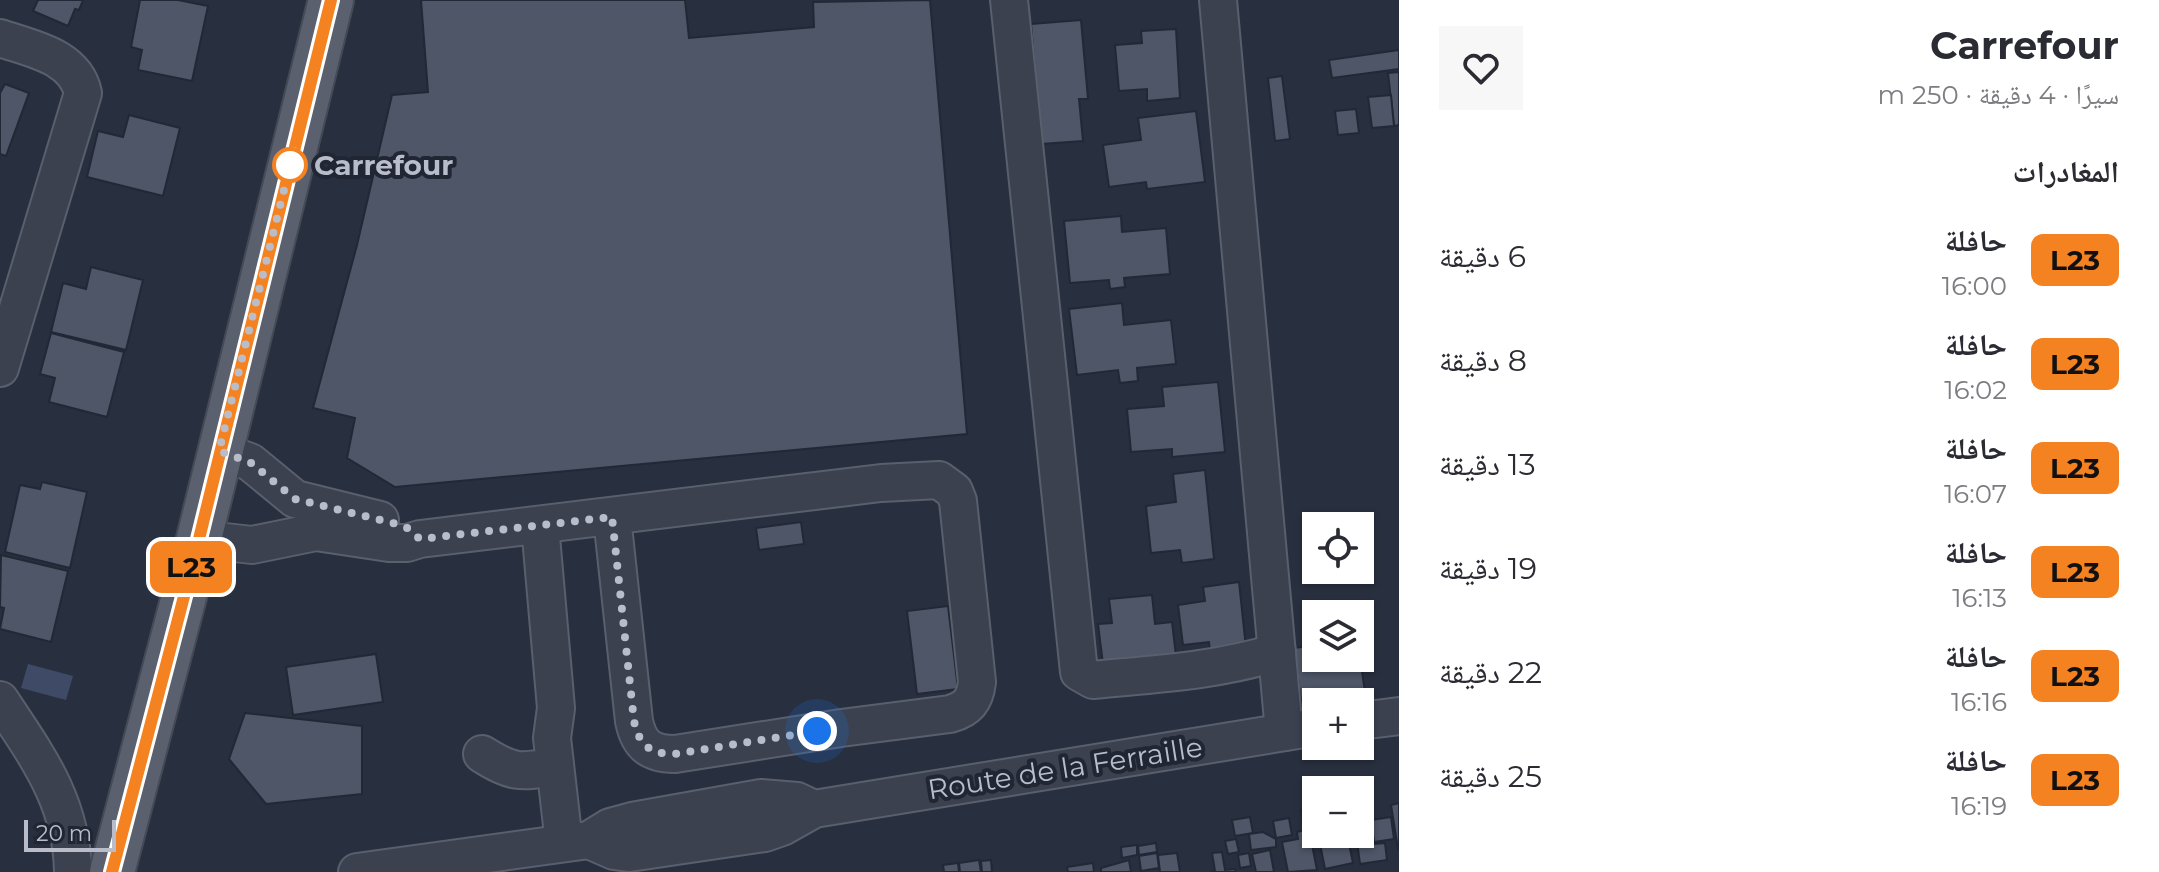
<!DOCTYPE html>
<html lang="ar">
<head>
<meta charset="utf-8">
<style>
  body { margin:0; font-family:Montserrat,"Noto Naskh Arabic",sans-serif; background:#f7f7f7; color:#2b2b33; direction:rtl; height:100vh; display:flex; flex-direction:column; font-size:30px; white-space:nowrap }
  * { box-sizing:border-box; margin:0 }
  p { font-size:26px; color:#7c7c81 }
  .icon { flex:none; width:44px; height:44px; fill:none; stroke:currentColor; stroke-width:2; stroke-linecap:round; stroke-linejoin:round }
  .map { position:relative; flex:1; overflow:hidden; direction:ltr }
  .side { display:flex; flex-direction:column; background:#fff; width:760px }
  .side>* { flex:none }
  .badge { padding:0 16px; border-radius:12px; font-size:28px; line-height:52px }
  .fabs { position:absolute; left:1302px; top:512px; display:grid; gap:16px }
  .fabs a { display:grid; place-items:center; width:72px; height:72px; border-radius:0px; background:#fff; box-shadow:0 2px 6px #0004; font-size:40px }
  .scale { position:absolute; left:24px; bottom:20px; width:92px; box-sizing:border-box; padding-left:8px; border:4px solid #b8bdc9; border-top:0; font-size:22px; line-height:28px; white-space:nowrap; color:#b8bdc9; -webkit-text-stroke:6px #202633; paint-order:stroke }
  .you { position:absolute; width:40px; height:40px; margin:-20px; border:6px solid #fff; border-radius:50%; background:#1a73e8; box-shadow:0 0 0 12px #1a73e833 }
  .map>.badge { position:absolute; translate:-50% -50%; box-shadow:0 0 0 4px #fff }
  h2 { padding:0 40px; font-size:30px; line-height:72px }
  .round { display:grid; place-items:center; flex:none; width:84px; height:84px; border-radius:0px; background:#f7f7f7 }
  .head { display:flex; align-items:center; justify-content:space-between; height:136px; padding:0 40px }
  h1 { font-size:38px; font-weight:700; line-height:60px }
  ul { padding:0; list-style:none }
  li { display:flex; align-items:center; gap:24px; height:104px; padding:0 40px }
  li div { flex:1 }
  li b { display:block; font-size:30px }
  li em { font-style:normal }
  li .badge { min-width:88px; font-weight:700; text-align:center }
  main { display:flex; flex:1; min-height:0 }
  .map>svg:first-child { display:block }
  .water { fill:#3f4b66 }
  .building { fill:#4e5667; stroke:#222835; stroke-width:2 }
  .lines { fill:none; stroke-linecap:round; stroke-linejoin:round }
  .minor-casing { stroke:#595f6c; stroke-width:40 }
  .major-casing { stroke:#454a57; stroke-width:48 }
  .minor { stroke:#3b414e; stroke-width:36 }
  .major { stroke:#5a606e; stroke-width:44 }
  .line-casing { stroke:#fff; stroke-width:18 }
  .line { stroke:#f58220; stroke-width:12 }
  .walk { stroke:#b8bdc9; stroke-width:8; stroke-dasharray:0 14.4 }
  .stop-dot { fill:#fff; stroke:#f58220; stroke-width:4 }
  .labels { text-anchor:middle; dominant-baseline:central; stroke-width:8; stroke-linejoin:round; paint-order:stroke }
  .stop-label { font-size:28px; font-weight:bold; fill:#b8bdc9; stroke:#202633; text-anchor:start }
  .street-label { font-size:28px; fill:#b8bdc9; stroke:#202633 }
</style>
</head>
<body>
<main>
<section class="side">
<div class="head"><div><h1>Carrefour</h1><p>سيرًا · 4 دقيقة · 250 m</p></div><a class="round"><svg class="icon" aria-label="heart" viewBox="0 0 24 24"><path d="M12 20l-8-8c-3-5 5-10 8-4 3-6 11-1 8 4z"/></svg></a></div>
<h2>المغادرات</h2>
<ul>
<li><span class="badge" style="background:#f58220;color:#111">L23</span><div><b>حافلة</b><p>16:00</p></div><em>6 دقيقة</em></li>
<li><span class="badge" style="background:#f58220;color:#111">L23</span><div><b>حافلة</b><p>16:02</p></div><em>8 دقيقة</em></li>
<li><span class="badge" style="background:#f58220;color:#111">L23</span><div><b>حافلة</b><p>16:07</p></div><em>13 دقيقة</em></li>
<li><span class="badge" style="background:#f58220;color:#111">L23</span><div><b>حافلة</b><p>16:13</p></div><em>19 دقيقة</em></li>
<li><span class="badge" style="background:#f58220;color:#111">L23</span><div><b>حافلة</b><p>16:16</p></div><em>22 دقيقة</em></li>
<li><span class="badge" style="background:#f58220;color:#111">L23</span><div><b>حافلة</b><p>16:19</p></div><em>25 دقيقة</em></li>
</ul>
</section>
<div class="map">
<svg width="1399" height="872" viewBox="0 0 1399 872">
  <rect width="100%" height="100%" fill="#282f3e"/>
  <path class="water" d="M28 664 73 676 66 700 21 688Z"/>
  <g class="building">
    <path d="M38 0H83L79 10 75 9 68 26 33 11Z"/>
    <path d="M140 0H178L208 6 192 81 138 70 142 50 131 47Z"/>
    <path d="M421 0H685L689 38 814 27 813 2 930 0 967 434 395 487 347 458 355 418 313 408 357 245 392 95 428 92Z"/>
    <path d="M1081 20 1088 99H1079L1083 141 1041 144 1031 24Z"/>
    <path d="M1176 29 1180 98 1147 101V89L1119 91 1115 45 1142 43 1141 31Z"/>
    <path d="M1399 50V69L1332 78 1329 60Z"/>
    <path d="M1399 72V125L1394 126 1388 73Z"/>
    <path d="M1282 76 1290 139 1275 141 1268 78Z"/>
    <path d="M5 84 29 93 6 156 0 154V93Z"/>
    <path d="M1391 95 1394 126 1372 128 1368 97Z"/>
    <path d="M1356 109 1359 133 1338 135 1335 111Z"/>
    <path d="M1196 111 1205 182 1147 189 1146 182 1109 187 1103 145 1141 140 1138 118Z"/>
    <path d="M129 115 180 128 163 196 87 177 98 131 123 137Z"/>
    <path d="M1121 216 1122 232 1166 228 1170 274 1124 278 1125 287 1110 289 1109 280 1070 283 1064 221Z"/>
    <path d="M91 267 143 280 126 350 51 332 63 283 86 289Z"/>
    <path d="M1122 303 1124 325 1171 320 1176 364 1137 368 1138 381 1120 383 1118 370 1077 375 1069 309Z"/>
    <path d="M51 333 124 352 107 417 49 402 55 378 40 374Z"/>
    <path d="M1218 382 1225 452 1172 457V449L1131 452 1127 409 1164 406 1162 387Z"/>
    <path d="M1205 470 1214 559 1182 563 1180 550 1151 553 1146 506 1176 502 1173 474Z"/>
    <path d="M42 482 87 492 70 568 5 552 20 485 40 489Z"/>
    <path d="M801 522 804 544 759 550 756 528Z"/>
    <path d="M1 555 68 571 51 642 0 629 4 608 0 607Z"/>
    <path d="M1239 582 1246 648 1210 651 1209 642 1183 645 1178 605 1205 601 1203 587Z"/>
    <path d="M1152 595 1155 624 1172 622 1176 656 1103 664 1098 624 1112 623 1109 599Z"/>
    <path d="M948 606 958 689 917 694 907 611Z"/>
    <path d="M1316 645V658H1360L1365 692 1301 701 1294 648Z"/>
    <path d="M376 654 383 702 293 715 286 667Z"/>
    <path d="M245 713 362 726V794L266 804 229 759Z"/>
    <path d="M1399 803V848L1398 849 1391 805Z"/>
    <path d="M1316 808V823L1303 825 1301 810Z"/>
    <path d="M1250 817 1253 833 1235 836 1232 820Z"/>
    <path d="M1391 817 1394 839 1374 842 1371 820Z"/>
    <path d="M1289 818 1292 835 1276 838 1273 821Z"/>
    <path d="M1363 826 1364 831 1372 830 1374 844 1385 843 1387 860 1360 864 1356 834H1360V827Z"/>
    <path d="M1309 829 1317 870 1288 872 1282 842 1298 839 1297 832Z"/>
    <path d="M1263 832 1276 839V847L1251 850 1249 834Z"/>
    <path d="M1318 834H1347L1353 863 1325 869Z"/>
    <path d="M1236 839 1239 852 1228 854 1225 841Z"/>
    <path d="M1156 843 1157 852 1139 855 1138 846Z"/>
    <path d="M1137 845V855L1122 858 1121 847Z"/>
    <path d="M1270 850 1274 872H1256L1252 854Z"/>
    <path d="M1222 852 1225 870 1235 869 1236 872H1211L1215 871 1212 853Z"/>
    <path d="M1157 853 1159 868 1141 871 1139 856Z"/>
    <path d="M1177 853 1180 872H1160L1158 855Z"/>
    <path d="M1249 853 1251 866 1240 868 1238 855Z"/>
    <path d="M979 860 981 872H960L959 863Z"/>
    <path d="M991 860 992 872H982L981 861Z"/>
    <path d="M1129 860 1131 872H1101V868Z"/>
    <path d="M958 863 959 872H944L943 865Z"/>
    <path d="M1093 863 1094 872H1068L1067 867Z"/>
  </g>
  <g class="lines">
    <g class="minor-casing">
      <g id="minor">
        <path d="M1009 0 1079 672 1093 680C1155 674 1218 671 1277 652"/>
        <path d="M1218 0 1284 732"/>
        <path d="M0 38C32 49 75 56 83 93L0 368"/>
        <path d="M219 451 250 462 295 499 380 520"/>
        <path d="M540 525 556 708 552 738 564 843"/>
        <path d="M199 539 252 545 316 532 389 543H407L420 539 881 483 939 480 954 491 958 501 977 682C975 700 968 709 950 714L841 728 675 754C650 754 639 745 634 721L612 517"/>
        <path d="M0 700C37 756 72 802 73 872"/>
        <path d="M1360 721 1399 716"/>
        <path d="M482 754C512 773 520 773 555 766"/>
        <path d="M589 840 614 851 629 853 765 833 782 827 814 809 1316 727"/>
        <path d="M357 872 589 840 610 827 632 821 761 798 797 801 814 809"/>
      </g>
    </g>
    <g class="major-casing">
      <path id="major" d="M112 872 199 539 331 0"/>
    </g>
    <use href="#minor" class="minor"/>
    <use href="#major" class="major"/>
  </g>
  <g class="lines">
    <g class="line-casing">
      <path id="line" d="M112 872 199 539 331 0"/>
    </g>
    <use href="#line" class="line"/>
    <path class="walk" d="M290 165 294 150 219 451 250 462 295 499 397 524 407 528 420 539 612 517 634 721C639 745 650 754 675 754L817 731"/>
  </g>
  <circle class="stop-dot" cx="290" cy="165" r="16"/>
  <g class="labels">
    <g class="stop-label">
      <text x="314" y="165">Carrefour</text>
    </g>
    <g class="street-label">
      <text transform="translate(1065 768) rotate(-9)">Route de la Ferraille</text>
    </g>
  </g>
</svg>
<div class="fabs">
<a><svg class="icon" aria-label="locate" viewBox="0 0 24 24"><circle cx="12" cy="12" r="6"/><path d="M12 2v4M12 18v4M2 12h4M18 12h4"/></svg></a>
<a><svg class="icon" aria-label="layers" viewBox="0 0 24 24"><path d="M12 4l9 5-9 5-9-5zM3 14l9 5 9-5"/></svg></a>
<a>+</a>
<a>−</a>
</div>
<div class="scale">20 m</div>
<div class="you" style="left:817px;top:731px"></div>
<b class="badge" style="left:191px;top:567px;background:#f58220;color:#111">L23</b>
</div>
</main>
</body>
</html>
